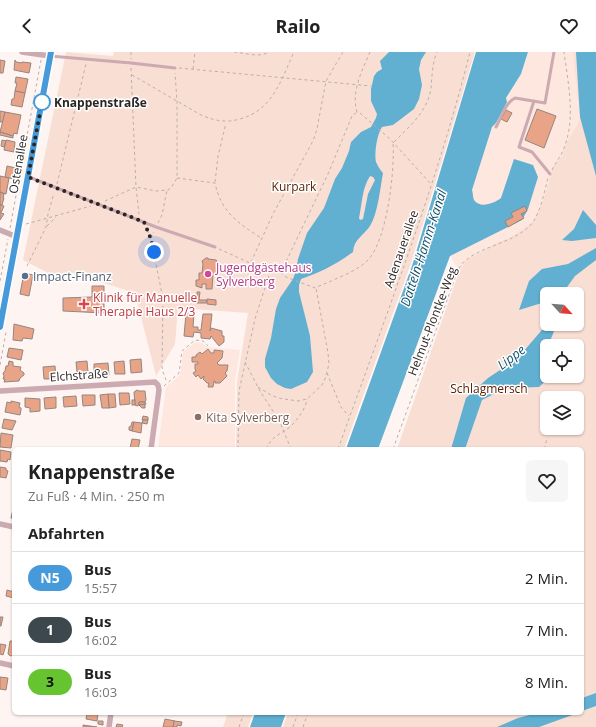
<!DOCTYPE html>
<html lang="de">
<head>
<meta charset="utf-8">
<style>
  body { margin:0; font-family:"Open Sans",sans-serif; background:#f6f6f6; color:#222; height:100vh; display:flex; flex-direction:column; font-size:15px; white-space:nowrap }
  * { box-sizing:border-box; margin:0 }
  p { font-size:13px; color:#767676 }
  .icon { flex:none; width:22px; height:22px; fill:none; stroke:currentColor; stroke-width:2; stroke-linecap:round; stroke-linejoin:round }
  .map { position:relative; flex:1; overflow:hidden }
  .panel { position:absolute; left:12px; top:395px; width:572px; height:268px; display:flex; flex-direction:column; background:#fff; border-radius:6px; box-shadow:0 1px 3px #0004 }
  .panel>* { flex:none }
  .badge { padding:0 8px; border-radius:13px; font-size:14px; line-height:26px }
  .needle { width:26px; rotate:116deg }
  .fabs { position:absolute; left:540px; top:235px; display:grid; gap:8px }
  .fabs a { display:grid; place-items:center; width:44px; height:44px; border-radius:6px; background:#fff; box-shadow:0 1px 3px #0004; font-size:20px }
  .you { position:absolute; width:20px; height:20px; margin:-10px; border:3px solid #fff; border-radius:50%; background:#1a73e8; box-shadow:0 0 0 6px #1a73e833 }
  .map>.badge { position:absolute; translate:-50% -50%; box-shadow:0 0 0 2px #fff }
  h2 { padding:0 16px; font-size:15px; line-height:36px }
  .round { display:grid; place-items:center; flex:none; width:42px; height:42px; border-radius:6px; background:#f6f6f6 }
  .summary { display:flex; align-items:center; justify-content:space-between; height:68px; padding:0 16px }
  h1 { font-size:19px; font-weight:700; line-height:30px }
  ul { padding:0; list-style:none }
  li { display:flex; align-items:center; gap:12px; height:52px; padding:0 16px; border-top:1px solid #e0e0e0 }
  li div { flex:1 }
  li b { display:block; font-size:15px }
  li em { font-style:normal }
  li .badge { min-width:44px; font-weight:700; text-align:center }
  header { display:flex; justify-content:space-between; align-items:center; height:52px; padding:0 16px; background:#fff; font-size:18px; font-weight:700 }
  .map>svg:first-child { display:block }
  .built { fill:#fee7de }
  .green { fill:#f9ded3; fill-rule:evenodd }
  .water { fill:#61afd1; fill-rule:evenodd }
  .building { fill:#e9a488; stroke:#938681 }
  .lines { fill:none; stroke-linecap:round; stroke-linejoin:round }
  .path { stroke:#b8b0ad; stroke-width:1; stroke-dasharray:3 3; stroke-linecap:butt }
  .service { stroke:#ccaab2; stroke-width:3 }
  .minor { stroke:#ccaab2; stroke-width:5.5 }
  .secondary { stroke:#b58490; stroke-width:8 }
  .line-casing { stroke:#fff; stroke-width:9 }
  .line { stroke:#479ada; stroke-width:6 }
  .walk { stroke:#2b2624; stroke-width:4; stroke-dasharray:0 7.2 }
  .stop-dot { fill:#fff; stroke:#479ada; stroke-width:2 }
  .hotel-dot { fill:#d1479c; stroke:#fff; stroke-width:1.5 }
  .service-dot { fill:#5c6f8a; stroke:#fff; stroke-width:1.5 }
  .health-dot { fill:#e0444e; stroke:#fff; stroke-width:1.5 }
  .education-dot { fill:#8d6e63; stroke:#fff; stroke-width:1.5 }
  .labels { text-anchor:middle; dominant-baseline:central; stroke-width:3; stroke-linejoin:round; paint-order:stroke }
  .stop-label { font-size:12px; font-weight:bold; fill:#2b2624; stroke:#fff; text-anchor:start }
  .street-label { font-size:12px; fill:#2b2624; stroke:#fff }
  .park-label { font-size:12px; fill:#581c00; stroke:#fff }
  .hotel-label { font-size:12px; fill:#b23c85; stroke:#fff; text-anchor:start }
  .service-label { font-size:12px; fill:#4e5e75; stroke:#fff; text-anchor:start }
  .health-label { font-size:12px; fill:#be3a42; stroke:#fff; text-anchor:start }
  .education-label { font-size:12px; fill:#785e54; stroke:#fff; text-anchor:start }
  .water-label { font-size:13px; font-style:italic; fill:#115169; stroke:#fff }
</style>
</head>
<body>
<header><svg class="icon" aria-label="back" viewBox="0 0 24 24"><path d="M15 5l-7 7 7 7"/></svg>Railo<svg class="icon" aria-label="heart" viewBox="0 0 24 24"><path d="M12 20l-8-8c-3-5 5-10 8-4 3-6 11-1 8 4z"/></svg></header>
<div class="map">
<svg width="596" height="675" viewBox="0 0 596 675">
  <rect width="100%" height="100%" fill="#fef5f2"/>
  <g class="built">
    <path d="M528 0H576L580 66 577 73 566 91 561 105 554 113 543 148 533 171 511 185 496 191 466 208 459 220 450 203 492 75 496 71 506 47 526 8Z"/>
    <path d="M195 290 202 291 207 295 240 298 235 328V397H167L158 396 166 335 180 323 183 300Z"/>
  </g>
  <g class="green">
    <path d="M66 0 113 4 114 0H475L410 214 344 397H236L237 330 248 261 178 256 175 292 156 324 135 241 73 221 52 223 23 208Z"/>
    <path d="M573 0H596V675H283L288 661H582V397H397L459 220 466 208 496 191 511 185 533 170 543 148 554 113 561 105 566 91 577 73 580 66ZM547 242H577V272H547ZM547 294H577V324H547ZM547 346H577V376H547Z"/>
    <path d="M228 661H253L248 675H223Z"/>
  </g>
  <g class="water">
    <path d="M389 0H426L421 8 419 17 422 33 419 47 414 57 393 73 382 75C377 82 374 102 376 110 378 114 380 118 383 121 380 137 378 161 370 174 363 184 354 187 353 200 335 213 321 220 301 227L299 233V240L310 284 313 320 307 330 291 337 285 336 277 332 271 326 265 315V307L271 286 276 257 280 246 293 227 296 219 298 207 307 181 324 156 335 127 342 116 349 99 351 90 361 80 371 75 376 66 377 62 371 49V37L374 24 377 20 382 17 380 9ZM370 124 373 125 375 128 368 142 363 167 360 168 359 166C362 152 362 136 370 124Z"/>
    <path d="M476 0H528L521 22 506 46 507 50 496 71 492 75 472 138C473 141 473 146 474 148 480 157 495 151 501 146L514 107 533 113 538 125 528 157 522 168 450 204 378 397H346L412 214Z"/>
    <path d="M576 0H596V124L580 65Z"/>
    <path d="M583 158 596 173V186L572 189 562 188 574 177Z"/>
    <path d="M596 196V208L575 224 562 242H547V260L545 250 519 258 529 229 542 217 568 212Z"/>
    <path d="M547 272H556L553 282 545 300 547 307V324H551L539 335 506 336 482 348 465 397H451L466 346 488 326 517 307Z"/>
    <path d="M596 641V654L582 659V646Z"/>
    <path d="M255 661H286L281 675H250Z"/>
    <path d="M537 661H578L539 675H497L518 666Z"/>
  </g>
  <g class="building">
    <path d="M0 8 5 9 3 21H0Z"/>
    <path d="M15 8 16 10 22 11V10L31 11 29 21 14 18Z"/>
    <path d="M16 25 28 27 25 41 15 39 17 31H15Z"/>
    <path d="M15 39 25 41 22 55 11 53 12 47H14Z"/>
    <path d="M537 57 556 64 544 96 525 88Z"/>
    <path d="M506 58 512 61 507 70 501 67Z"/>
    <path d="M0 59 5 60 3 70H0Z"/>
    <path d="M5 60 21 63 17 82 14 81 13 84 0 80Z"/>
    <path d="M0 80 13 84V86L0 83Z"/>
    <path d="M2 88 6 89 4 95 1 94Z"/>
    <path d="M6 88 15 90 14 100 4 98Z"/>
    <path d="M7 114 16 116 14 127 5 125Z"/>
    <path d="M0 124 9 126 6 142 0 140Z"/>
    <path d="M0 140 4 142 3 146H4L2 153H0Z"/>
    <path d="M0 153 4 154 1 161 4 162 0 168Z"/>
    <path d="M525 154 527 159 521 162 524 166 508 175 505 169 513 165 511 161Z"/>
    <path d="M206 206H208V207L216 208 217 209 216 217 217 221 213 223 212 237H206V232H202V236L196 234V228H199V221H202L203 212 202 209Z"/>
    <path d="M24 221 33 223 29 244 20 242Z"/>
    <path d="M92 234H104V261L63 259V246L92 245Z"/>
    <path d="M197 240H200L199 248H207L206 251H197Z"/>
    <path d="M207 247 216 248V253L207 252Z"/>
    <path d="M186 261 194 262 193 275H198V278H201L203 262H212L210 279 211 276 222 279V284H224V290L219 294 211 284 210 287 201 286V281L194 280 193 285 184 284Z"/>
    <path d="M14 272 34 277 32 287 23 286 22 289 13 288Z"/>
    <path d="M9 296 23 298 21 308 7 305Z"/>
    <path d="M208 297 211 301H214V298L223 299 222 306 217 311 219 313H228L227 319 225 321 227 324 220 331H215V329H214L213 335H208L209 331H207L203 327 204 325V324L201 327 198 323 196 325 193 321 196 319 195 317V312H198V310H192V305H196V303L200 300 202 302Z"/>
    <path d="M141 307 142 320 131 321 130 308Z"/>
    <path d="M9 309 13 310V314L21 315 20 318 24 321V323L20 326 19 329 4 330 5 327H3L4 324 3 321 5 319 6 314H8Z"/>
    <path d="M87 309 88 320H77L76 310Z"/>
    <path d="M124 309 125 322H115L114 310Z"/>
    <path d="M108 311 109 323 94 324V312Z"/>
    <path d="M55 314 56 327H44L43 315Z"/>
    <path d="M137 338 139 339H145L146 348 145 350H139V353L137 354 135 353 134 340Z"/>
    <path d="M119 341H129L130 352 120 353Z"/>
    <path d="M108 342H115L116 355 109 356Z"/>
    <path d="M108 342 109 356H102L100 343Z"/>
    <path d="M82 343H95V353L83 354Z"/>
    <path d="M76 344 77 354 64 355 63 345Z"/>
    <path d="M56 345V356L45 357 44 346Z"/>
    <path d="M25 346 40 347V359L30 360V356L25 355Z"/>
    <rect x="132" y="348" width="3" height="5"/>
    <path d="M11 349 20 351 19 355 21 356V358L20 363 5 360 7 350 11 351Z"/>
    <path d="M145 350 146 352 139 353V350Z"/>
    <path d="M145 352V356H142L139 353Z"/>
    <path d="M143 364 148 365V368H142Z"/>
    <path d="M4 367 16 369 12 378 2 376Z"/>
    <path d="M143 368H148L147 372 142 371Z"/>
    <path d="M132 370H134L132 379 129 378V375L131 374Z"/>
    <path d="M134 370 142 371 141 381 132 379Z"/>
    <path d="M1 381 13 383 11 396 0 395Z"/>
    <path d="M132 387 140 388 138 397 130 396Z"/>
    <path d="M0 398 11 400 10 408 8 407 7 410 0 409Z"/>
    <path d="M0 415 6 416V418L8 419 6 426 0 425Z"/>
    <path d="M13 457H14V467L11 466Z"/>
    <path d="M7 538 14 540V546L6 544Z"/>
    <path d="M0 565H3L1 574H0Z"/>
    <path d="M10 589H14V603L10 604 8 602Z"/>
    <path d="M0 592 6 593 3 603 0 602Z"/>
    <path d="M0 625 8 626 6 638 0 637Z"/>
    <path d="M91 661H98L97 669 86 667 87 662 91 663Z"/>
    <path d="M165 667 175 669 173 675H163Z"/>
    <path d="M98 669H103V673L98 672Z"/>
    <path d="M174 669 182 670 181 674 177 673V675H173Z"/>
    <path d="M117 672 123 673 122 675H116Z"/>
    <path d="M83 673 97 675H83Z"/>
  </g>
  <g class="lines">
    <g class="path">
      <path d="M131 0V7"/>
      <path d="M234 0C245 1 260 6 269 0"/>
      <path d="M370 0C362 19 351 39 357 60L360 61 390 87 431 132"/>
      <path d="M131 16 136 135 139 162"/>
      <path d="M179 16 371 34"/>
      <path d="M193 17 195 0"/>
      <path d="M132 23 201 63C215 69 226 71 240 67 273 58 281 28 294 0"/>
      <path d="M552 118C556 110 561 104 564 96 576 66 568 31 564 0"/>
      <path d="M177 126 215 131C221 160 238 171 261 186"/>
      <path d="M215 130 218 104 226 71"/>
      <path d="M57 132 86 12"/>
      <path d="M105 149 136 135 156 139 168 138 171 136 177 126V49L175 21"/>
      <path d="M158 171 162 163 167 138"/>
      <path d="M26 172 91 154"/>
      <path d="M47 174 56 165"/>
      <path d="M10 176 41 8"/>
      <path d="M147 178 151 187 163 247 162 315 163 320 166 328"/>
      <path d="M151 186 154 180"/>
      <path d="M219 197 270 220 281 221 286 225 315 236C330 229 356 220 367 209 387 190 395 118 393 91 409 75 427 60 431 37 432 25 432 12 437 0"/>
      <path d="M251 210 274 160 313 89 317 77 326 29 343 0"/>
      <path d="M27 214 46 175 48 162 54 141"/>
      <path d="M281 220 328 122 352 64 357 60"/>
      <path d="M0 229 8 187"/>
      <path d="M245 310 260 339 280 370 291 397"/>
      <path d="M0 313 6 280"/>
      <path d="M327 321 341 355 349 364"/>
      <path d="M164 334 179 321 182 299 195 288 203 289 208 294"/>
      <path d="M258 335 271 343 278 346 298 349 307 347 322 333 325 327 329 312 328 301 316 236"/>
      <path d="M238 397 239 339 255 267 270 220"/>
      <path d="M266 397C273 382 281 383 291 374 298 367 306 356 307 347"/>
      <path d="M338 397C385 266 436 135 470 0"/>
      <path d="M393 397 458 218C460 215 462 211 466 208 484 193 518 190 533 170 541 158 544 141 548 126"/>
      <path d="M544 397 547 387"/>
      <path d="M239 675 244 661"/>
      <path d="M293 675 298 661"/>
      <path d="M303 675 308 661"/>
    </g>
    <g class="service">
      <path d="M50 4 131 11 175 16"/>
      <path d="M534 49 519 95 532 100 550 122"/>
      <path d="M496 75C501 66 505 51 515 46L545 51 554 0"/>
      <path d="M29 125 156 175 215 195"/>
    </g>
    <g class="minor">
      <path d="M22 0 50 4"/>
      <path d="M0 178 17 185"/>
      <path d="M0 339 155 330 158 333 159 338 151 397"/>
      <path d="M0 472 14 475"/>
      <path d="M0 611 14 614"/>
      <path d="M109 675 111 661"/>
    </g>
    <path class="secondary" d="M0 275 51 0"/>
  </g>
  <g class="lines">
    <g class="line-casing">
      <path id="line" d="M0 275 51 0"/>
    </g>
    <use href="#line" class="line"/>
    <path class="walk" d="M42 50 28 125 144 170 151 187 154 200"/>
  </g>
  <circle class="stop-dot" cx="42" cy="50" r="8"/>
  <circle class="hotel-dot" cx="208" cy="222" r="4"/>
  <circle class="service-dot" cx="25" cy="224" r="4"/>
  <path class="health-dot" d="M82 246h4v4h4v4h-4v4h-4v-4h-4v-4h4z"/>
  <circle class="education-dot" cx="198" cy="365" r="4"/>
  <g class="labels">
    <g class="stop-label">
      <text x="54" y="50">Knappenstraße</text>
    </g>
    <g class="street-label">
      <text transform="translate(18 112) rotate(-80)">Ostenallee</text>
      <text transform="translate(401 197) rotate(-71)">Adenauerallee</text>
      <text transform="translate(432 269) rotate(-69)">Helmut-Plontke-Weg</text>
      <text transform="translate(79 323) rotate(-4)">Elchstraße</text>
    </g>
    <g class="park-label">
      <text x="294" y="134">Kurpark</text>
      <text x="489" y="336">Schlagmersch</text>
    </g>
    <g class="hotel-label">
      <text x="216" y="215">Jugendgästehaus<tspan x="216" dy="14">Sylverberg</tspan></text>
    </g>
    <g class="service-label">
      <text x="33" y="224">Impact-Finanz</text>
    </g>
    <g class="health-label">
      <text x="93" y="245">Klinik für Manuelle<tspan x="93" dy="14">Therapie Haus 2/3</tspan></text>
    </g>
    <g class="education-label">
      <text x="206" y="365">Kita Sylverberg</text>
    </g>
    <g class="water-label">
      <text transform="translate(423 196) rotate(-72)">Datteln-Hamm-Kanal</text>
      <text transform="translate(511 305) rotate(-37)">Lippe</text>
    </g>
  </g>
</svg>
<div class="fabs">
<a><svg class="needle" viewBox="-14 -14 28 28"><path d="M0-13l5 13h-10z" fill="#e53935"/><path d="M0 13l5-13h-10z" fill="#767676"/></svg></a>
<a><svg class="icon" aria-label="locate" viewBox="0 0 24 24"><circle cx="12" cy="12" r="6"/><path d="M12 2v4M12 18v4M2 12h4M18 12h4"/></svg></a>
<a><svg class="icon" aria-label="layers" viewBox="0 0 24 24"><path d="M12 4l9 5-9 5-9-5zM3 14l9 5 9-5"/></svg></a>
</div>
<div class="you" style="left:154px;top:200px"></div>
<section class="panel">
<div class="summary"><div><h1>Knappenstraße</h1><p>Zu Fuß · 4 Min. · 250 m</p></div><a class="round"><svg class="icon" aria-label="heart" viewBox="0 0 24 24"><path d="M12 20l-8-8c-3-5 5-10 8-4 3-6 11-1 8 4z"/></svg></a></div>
<h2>Abfahrten</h2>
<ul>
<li><span class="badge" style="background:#479ada;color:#fff">N5</span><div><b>Bus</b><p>15:57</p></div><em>2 Min.</em></li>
<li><span class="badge" style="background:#3d484e;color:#fff">1</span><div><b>Bus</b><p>16:02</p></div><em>7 Min.</em></li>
<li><span class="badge" style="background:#66c430;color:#111">3</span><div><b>Bus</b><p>16:03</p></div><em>8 Min.</em></li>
</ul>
</section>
</div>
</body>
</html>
